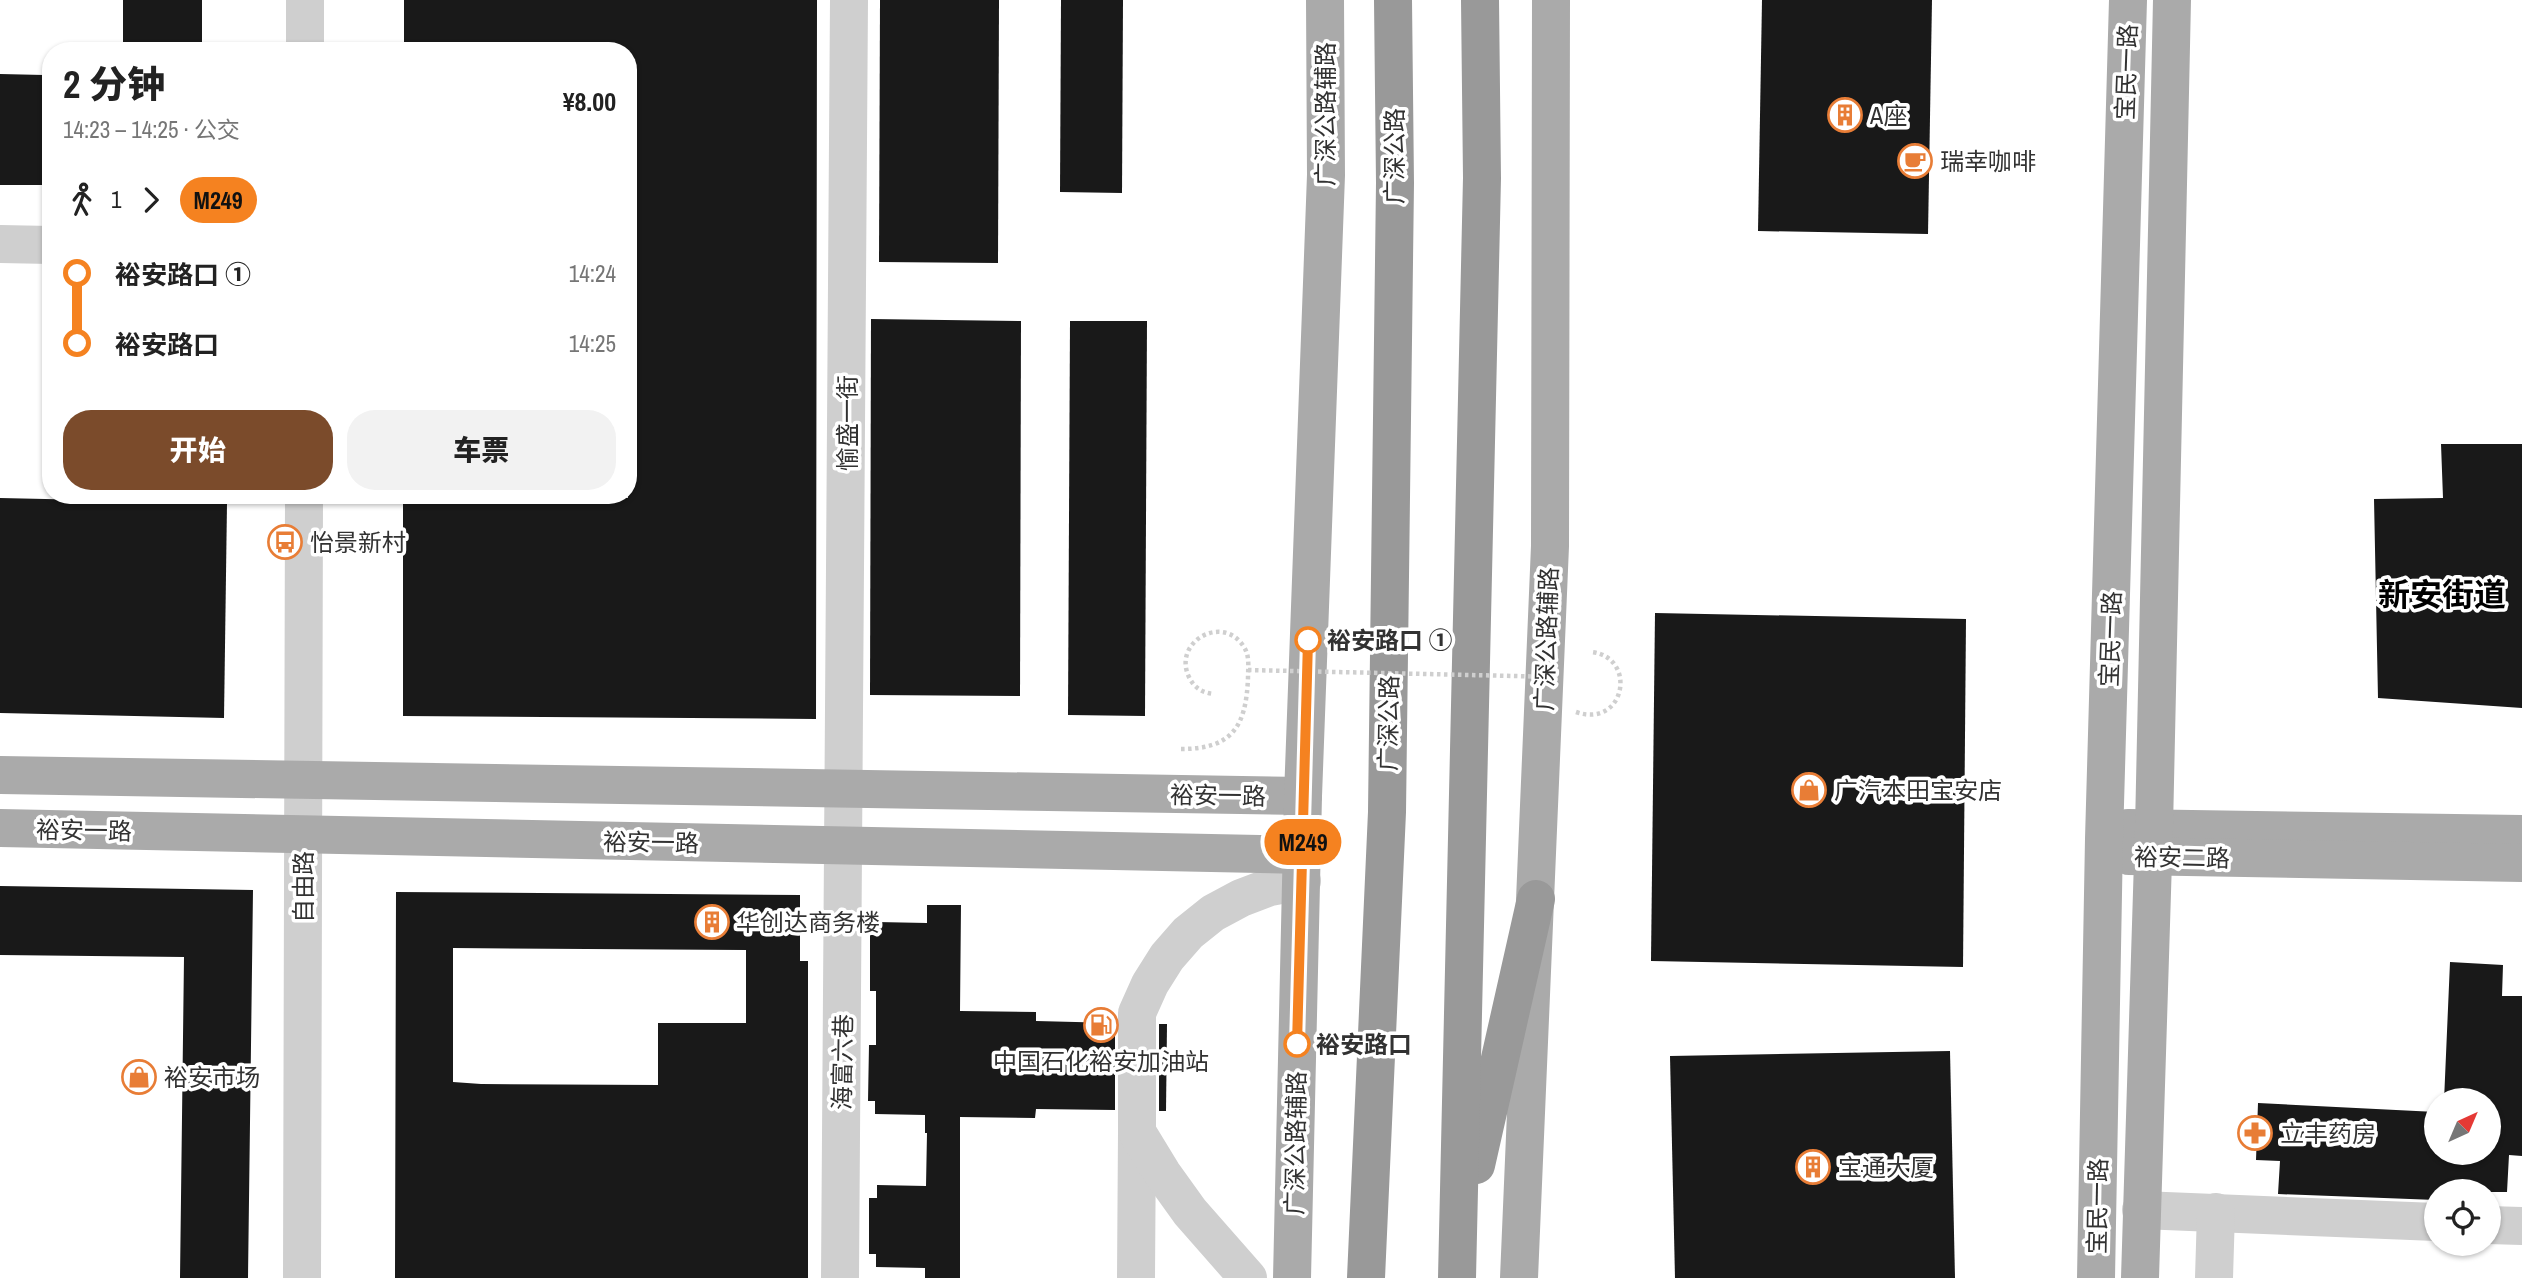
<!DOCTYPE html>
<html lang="zh">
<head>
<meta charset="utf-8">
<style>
  body { margin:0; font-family:"Archivo Narrow","Noto Sans SC",sans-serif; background:#f2f2f2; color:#222; height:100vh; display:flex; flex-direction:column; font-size:26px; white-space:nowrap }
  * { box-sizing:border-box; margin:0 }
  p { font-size:23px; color:#767676 }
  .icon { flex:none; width:38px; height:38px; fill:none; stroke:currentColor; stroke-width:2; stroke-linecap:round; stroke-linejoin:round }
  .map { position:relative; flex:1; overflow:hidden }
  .details { position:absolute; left:42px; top:42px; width:595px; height:462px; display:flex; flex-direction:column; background:#fff; border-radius:28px; box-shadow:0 2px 5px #0004 }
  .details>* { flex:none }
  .badge { padding:0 14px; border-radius:23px; font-size:24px; line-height:46px }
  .needle { width:46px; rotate:44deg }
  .tools { position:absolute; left:2424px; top:1088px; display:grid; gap:14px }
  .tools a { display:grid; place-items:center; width:77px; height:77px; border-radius:50%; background:#fff; box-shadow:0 2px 5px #0004; font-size:35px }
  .map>.badge { position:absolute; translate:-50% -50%; box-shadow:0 0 0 4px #fff }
  .legs { display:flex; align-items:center; gap:10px; height:77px; padding:0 21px; font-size:23px }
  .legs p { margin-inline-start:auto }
  .headline { display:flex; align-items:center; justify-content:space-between; height:119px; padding:0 21px }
  h1 { font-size:38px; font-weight:800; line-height:52px }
  .primary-button { display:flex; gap:14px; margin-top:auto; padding:14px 21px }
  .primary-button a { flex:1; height:80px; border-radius:28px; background:#7b4b2b; color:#fff; font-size:28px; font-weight:800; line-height:80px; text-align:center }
  .primary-button a+a { background:#f2f2f2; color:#222 }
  ul { padding:0 21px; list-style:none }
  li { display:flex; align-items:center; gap:24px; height:70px; font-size:26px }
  li i { display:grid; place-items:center; width:10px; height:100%; margin:0 9px; background:currentColor }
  li i::after { content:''; width:18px; height:18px; margin:-9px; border:5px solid; border-radius:50%; background:#fff }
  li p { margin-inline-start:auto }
  li:first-child i { background:linear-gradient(#0000 50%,currentColor 0) }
  li:last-child i { background:linear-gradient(currentColor 50%,#0000 0) }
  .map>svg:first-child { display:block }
  .building { fill:#191919; fill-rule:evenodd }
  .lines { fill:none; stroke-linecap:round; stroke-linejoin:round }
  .path { stroke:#cfcfcf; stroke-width:4.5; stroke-dasharray:3.5 3.5; stroke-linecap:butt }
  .minor { stroke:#cfcfcf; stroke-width:38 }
  .major { stroke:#aaa; stroke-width:38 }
  .highway { stroke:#999; stroke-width:38 }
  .path-bridge { stroke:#cfcfcf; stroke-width:4.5; stroke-dasharray:3.5 3.5; stroke-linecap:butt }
  .line-1-casing { stroke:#fff; stroke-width:16 }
  .line-1 { stroke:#f58220; stroke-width:10 }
  .stop-1-dot { fill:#fff; stroke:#f58220; stroke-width:3.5 }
  .labels { text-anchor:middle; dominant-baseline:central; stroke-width:7; stroke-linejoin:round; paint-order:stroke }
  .street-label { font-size:24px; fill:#323232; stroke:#fff }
  .poi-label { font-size:24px; fill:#323232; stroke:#fff; text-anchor:start }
  .stop-label { font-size:24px; font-weight:bold; fill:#323232; stroke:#fff; text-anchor:start }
  .district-label { font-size:32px; font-weight:bold; fill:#000; stroke:#fff }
</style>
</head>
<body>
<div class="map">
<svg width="2522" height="1278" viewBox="0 0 2522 1278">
  <rect width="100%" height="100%" fill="#fff"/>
  <g class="building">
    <rect x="123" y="0" width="79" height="51"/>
    <path d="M404 0H817L816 719 403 716V497L628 498V51H404Z"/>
    <path d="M880 0H999L998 263 879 262Z"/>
    <path d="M1061 0H1123L1122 193 1060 192Z"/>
    <path d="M1762 0H1932L1928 234 1758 231Z"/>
    <path d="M0 74 44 75 43 185H0Z"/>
    <path d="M871 319 1021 321 1020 696 870 695Z"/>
    <path d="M1070 321H1147L1145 716 1068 715Z"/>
    <path d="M2441 444H2522V708L2378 698 2374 499 2443 498Z"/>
    <path d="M0 498 227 503 224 718 0 713Z"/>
    <path d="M1655 613 1966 619 1963 967 1651 961Z"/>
    <path d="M0 886 253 890 248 1278H180L184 957 0 955Z"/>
    <path d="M396 892 800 895V961H808V1278H395ZM453 948 746 950V1023H658V1085L481 1084 453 1082Z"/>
    <path d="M927 905H961L960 1011 1036 1012V1021L1115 1023V1110L1036 1109 1035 1118 960 1117V1278H925V1268L876 1267V1254H869V1198H877V1185L926 1186 927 1133H925V1115L875 1114V1101H868L869 1045H876V991H870V935H877V922L927 923Z"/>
    <path d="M2450 962 2503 965 2502 996H2522V1156L2509 1155 2507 1192H2436V1200L2278 1194 2280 1161 2256 1160 2258 1103 2436 1112V1153H2488V1101H2444Z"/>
    <path d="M1159 1024H1167L1166 1111H1159Z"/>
    <path d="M1950 1051 1955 1278H1675L1670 1056Z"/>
  </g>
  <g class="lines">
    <g class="path">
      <path d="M1576 712C1625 729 1638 658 1592 652"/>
      <path d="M1181 749C1232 749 1246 727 1248 678 1248 668 1250 656 1244 647 1223 613 1172 642 1189 677 1194 688 1203 693 1214 694"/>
    </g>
    <g class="minor">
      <path d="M305 51V0"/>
      <path d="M0 244 51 245"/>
      <path d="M2141 1210 2436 1222"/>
      <path d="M2488 1225 2522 1226"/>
      <path d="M302 1278 304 495"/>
      <path d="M840 1278 849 0"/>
      <path d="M1136 1278 1137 1132"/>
      <path d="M1248 1278 1190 1212 1162 1173 1137 1132V1013L1150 984 1167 957 1188 933 1213 913 1241 898 1270 887 1302 881"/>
      <path d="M2214 1278 2216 1212"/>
    </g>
    <g class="major">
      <path d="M0 775 1303 796"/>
      <path d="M0 828 1303 855"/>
      <path d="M2128 828 2522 834"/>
      <path d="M2129 856 2522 863"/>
      <path d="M1292 1278 1303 796 1326 175 1325 0"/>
      <path d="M1519 1278 1550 546 1551 0"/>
      <path d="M2096 1278 2104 839 2128 0"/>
      <path d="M2140 1278 2154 828 2172 0"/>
    </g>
    <g class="highway">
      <path d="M1476 1165 1536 899"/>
      <path d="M1366 1278 1387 812 1395 183 1393 0"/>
      <path d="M1457 1278 1482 178 1480 0"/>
    </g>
    <path class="path-bridge" d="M1248 670 1558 677"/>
  </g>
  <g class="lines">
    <g class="line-1-casing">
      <path id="line-1" d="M1297 1044 1308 640"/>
    </g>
    <use href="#line-1" class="line-1"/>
  </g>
  <defs>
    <g id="building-ring" transform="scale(1.75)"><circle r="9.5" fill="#fff" stroke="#e87d36" stroke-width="1.5"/><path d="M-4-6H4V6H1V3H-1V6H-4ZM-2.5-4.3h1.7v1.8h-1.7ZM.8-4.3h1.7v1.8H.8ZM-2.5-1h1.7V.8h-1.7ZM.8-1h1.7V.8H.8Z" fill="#e87d36"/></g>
    <g id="cafe-ring" transform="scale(1.75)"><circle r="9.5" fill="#fff" stroke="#e87d36" stroke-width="1.5"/><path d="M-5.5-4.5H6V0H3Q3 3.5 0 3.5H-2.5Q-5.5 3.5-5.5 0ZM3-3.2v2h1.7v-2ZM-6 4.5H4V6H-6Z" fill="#e87d36"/></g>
    <g id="bus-ring" transform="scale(1.75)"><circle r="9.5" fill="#fff" stroke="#e87d36" stroke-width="1.5"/><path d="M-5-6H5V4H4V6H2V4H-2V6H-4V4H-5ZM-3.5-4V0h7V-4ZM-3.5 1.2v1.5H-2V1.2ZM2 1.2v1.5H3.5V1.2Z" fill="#e87d36"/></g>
    <g id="shop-ring" transform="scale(1.75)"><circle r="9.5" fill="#fff" stroke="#e87d36" stroke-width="1.5"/><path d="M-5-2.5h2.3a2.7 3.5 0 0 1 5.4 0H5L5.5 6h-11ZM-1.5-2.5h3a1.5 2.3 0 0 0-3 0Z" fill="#e87d36"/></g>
    <g id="fuel-ring" transform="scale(1.75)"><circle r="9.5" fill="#fff" stroke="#e87d36" stroke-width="1.5"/><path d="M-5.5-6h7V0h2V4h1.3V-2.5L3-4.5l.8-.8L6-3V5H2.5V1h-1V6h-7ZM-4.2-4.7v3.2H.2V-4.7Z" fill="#e87d36"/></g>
    <g id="pharmacy-ring" transform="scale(1.75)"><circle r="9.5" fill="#fff" stroke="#e87d36" stroke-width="1.5"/><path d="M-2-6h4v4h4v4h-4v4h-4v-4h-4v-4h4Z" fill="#e87d36"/></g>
  </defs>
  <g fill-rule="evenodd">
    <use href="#building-ring" x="1845" y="115"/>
    <use href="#cafe-ring" x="1915" y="161"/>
    <use href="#bus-ring" x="285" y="542"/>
    <use href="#shop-ring" x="1809" y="790"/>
    <use href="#building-ring" x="712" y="922"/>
    <use href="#fuel-ring" x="1101" y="1025"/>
    <use href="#shop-ring" x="139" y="1077"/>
    <use href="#pharmacy-ring" x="2255" y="1133"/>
    <use href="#building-ring" x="1813" y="1167"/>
  </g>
  <g class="stop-1-dot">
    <circle cx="1308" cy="640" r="12"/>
    <circle cx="1297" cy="1044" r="12"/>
  </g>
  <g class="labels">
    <g class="street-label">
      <text transform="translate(2126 72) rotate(-88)">宝民一路</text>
      <text transform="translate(1325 114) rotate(-90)">广深公路辅路</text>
      <text transform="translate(1394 156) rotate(-90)">广深公路</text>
      <text transform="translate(847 423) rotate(-90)">愉盛一街</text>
      <text transform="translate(1546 639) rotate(-88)">广深公路辅路</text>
      <text transform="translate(2110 639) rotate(-88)">宝民一路</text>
      <text transform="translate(1388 723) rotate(-89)">广深公路</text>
      <text transform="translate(1218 795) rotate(1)">裕安一路</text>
      <text transform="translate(84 830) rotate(1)">裕安一路</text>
      <text transform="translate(651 842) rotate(1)">裕安一路</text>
      <text transform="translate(2182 857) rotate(1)">裕安二路</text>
      <text transform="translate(303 887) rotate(-90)">自由路</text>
      <text transform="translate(842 1062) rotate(-89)">海富六巷</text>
      <text transform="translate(1295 1143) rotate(-89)">广深公路辅路</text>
      <text transform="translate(2097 1206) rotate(-89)">宝民一路</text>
    </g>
    <g class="poi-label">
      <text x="1870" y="115">A座</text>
      <text x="1940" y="161">瑞幸咖啡</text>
      <text x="310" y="542">怡景新村</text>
      <text x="1834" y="790">广汽本田宝安店</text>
      <text x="736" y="922">华创达商务楼</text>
      <text x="1101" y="1061" text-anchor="middle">中国石化裕安加油站</text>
      <text x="164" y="1077">裕安市场</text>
      <text x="2280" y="1133">立丰药房</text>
      <text x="1838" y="1167">宝通大厦</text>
    </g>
    <g class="stop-label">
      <text x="1327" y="640">裕安路口 ①</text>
      <text x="1316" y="1044">裕安路口</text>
    </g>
    <g class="district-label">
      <text x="2442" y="594">新安街道</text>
    </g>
  </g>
</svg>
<div class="tools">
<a><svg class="needle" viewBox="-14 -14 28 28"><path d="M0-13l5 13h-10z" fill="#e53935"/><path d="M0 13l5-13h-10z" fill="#767676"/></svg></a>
<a><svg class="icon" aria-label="locate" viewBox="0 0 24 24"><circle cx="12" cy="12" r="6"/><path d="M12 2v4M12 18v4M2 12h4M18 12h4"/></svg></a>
</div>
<b class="badge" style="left:1303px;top:842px;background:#f58220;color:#111">M249</b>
<section class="details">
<div class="headline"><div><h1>2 分钟</h1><p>14:23 – 14:25 · 公交</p></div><b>¥8.00</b></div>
<div class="legs"><svg class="icon" aria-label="walk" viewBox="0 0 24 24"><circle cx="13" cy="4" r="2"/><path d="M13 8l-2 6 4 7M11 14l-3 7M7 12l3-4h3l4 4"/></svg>1<svg class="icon" aria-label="forward" viewBox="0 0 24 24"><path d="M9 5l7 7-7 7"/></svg><b class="badge" style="background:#f58220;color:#111">M249</b></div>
<ul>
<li><i style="color:#f58220"></i><b>裕安路口 ①</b><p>14:24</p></li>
<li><i style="color:#f58220"></i><b>裕安路口</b><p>14:25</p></li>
</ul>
<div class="primary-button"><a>开始</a><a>车票</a></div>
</section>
</div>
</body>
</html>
